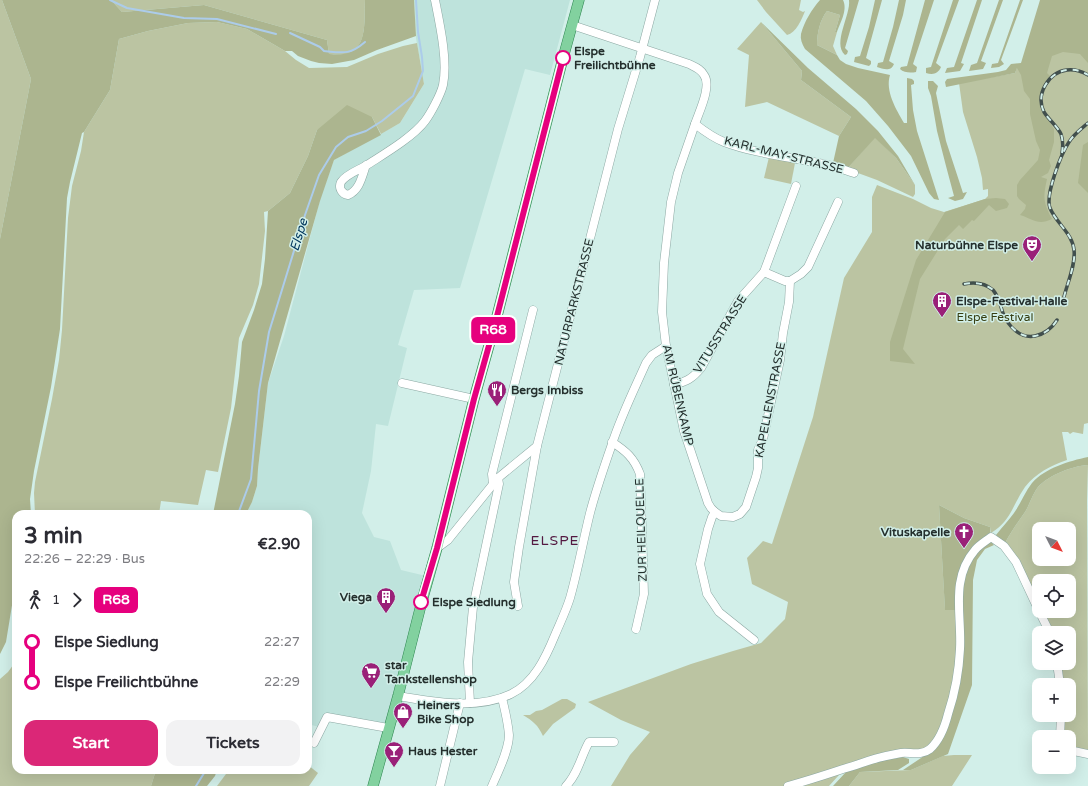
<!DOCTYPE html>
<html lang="en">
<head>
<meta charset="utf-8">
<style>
  body { margin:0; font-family:"Varela Round",sans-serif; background:#f2f2f3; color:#2b2b33; height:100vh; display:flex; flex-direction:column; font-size:15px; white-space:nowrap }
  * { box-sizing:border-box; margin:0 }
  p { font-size:13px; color:#7c7c81 }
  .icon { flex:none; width:22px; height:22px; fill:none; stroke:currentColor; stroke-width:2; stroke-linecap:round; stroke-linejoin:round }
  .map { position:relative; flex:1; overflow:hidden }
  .sheet { position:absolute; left:12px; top:510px; width:300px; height:264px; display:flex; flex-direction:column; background:#fff; border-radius:12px; box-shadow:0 4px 16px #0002 }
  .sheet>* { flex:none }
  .badge { padding:0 8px; border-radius:6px; font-size:14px; line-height:26px }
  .needle { width:26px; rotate:132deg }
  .controls { position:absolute; left:1032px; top:522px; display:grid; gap:8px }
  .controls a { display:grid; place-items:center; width:44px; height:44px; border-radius:8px; background:#fff; box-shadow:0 4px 16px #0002; font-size:20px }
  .map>.badge { position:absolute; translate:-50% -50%; box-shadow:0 0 0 2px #fff }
  .legs { display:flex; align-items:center; gap:6px; height:44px; padding:0 12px; font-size:13px }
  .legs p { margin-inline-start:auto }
  .headline { display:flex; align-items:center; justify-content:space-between; height:68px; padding:0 12px }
  h1 { font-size:22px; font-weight:800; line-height:30px }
  .button { display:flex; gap:8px; margin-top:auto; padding:8px 12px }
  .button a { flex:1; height:46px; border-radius:12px; background:#db2777; color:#fff; font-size:16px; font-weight:800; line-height:46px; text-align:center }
  .button a+a { background:#f2f2f3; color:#2b2b33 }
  ul { padding:0 12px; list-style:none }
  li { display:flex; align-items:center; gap:14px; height:40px; font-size:15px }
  li i { display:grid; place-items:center; width:6px; height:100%; margin:0 5px; background:currentColor }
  li i::after { content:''; width:10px; height:10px; margin:-5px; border:3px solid; border-radius:50%; background:#fff }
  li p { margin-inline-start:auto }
  li:first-child i { background:linear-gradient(#0000 50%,currentColor 0) }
  li:last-child i { background:linear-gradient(currentColor 50%,#0000 0) }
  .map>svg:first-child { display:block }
  .built { fill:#bee3dc }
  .green { fill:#bbc4a2; fill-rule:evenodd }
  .forest { fill:#acb58f }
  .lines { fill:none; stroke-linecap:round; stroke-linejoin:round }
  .stream { stroke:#acccea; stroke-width:2 }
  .minor-casing { stroke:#8ca8a3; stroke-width:9 }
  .major-casing { stroke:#2b844e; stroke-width:11 }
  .minor { stroke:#fff; stroke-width:8 }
  .major { stroke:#82d19f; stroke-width:10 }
  .rail-casing { stroke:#414f4d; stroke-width:3.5 }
  .rail { stroke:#d2efe9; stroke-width:2; stroke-dasharray:6; stroke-linecap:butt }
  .line-1-casing { stroke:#fff; stroke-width:9 }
  .line-1 { stroke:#e6007e; stroke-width:6 }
  .stop-1-dot { fill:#fff; stroke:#e6007e; stroke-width:2 }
  .labels { text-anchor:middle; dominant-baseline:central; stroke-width:3; stroke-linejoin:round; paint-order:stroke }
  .stop-label { font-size:12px; font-weight:bold; fill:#242f2d; stroke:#d2efe9; text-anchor:start }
  .street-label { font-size:12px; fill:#242f2d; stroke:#d2efe9 }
  .poi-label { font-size:12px; font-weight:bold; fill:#242f2d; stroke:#d2efe9; text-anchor:start }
  .park-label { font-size:12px; fill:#363e11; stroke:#d2efe9 }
  .water-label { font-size:13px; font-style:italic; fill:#00355b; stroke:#d2efe9 }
  .quarter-label { font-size:14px; letter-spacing:1px; fill:#531941; stroke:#d2efe9 }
</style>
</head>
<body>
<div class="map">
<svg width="1088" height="786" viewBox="0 0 1088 786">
  <rect width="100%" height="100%" fill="#d2efe9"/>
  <path class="built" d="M414 0H570L550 75 525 69 460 288 414 290 398 345 407 348 388 426 376 424 371 471 362 513 374 537 390 541 401 570 426 576 385 725 327 715 319 727 308 724V514H246L252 502 257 486 258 469 268 383 284 336 321 196 334 160 400 123 424 84 416 38Z"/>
  <g class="green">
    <path d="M0 0H2L31 79 0 239Z"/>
    <path d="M111 0H365C364 16 368 48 348 54 342 55 334 54 329 54L327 40 204 5 122 12Z"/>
    <path d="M757 0H801L799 10 803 12 805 11C802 19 796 33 787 35L766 12Z"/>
    <path d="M1088 0V423L1084 424 1083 434 1073 432 1070 434 1068 432H1062L1067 460C1050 466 1036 473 1025 487 1013 504 1011 521 991 533L990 527 964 518 939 505 945 609 958 610 959 644 951 696 936 739 925 749 842 767 839 775 829 786H611L630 755 650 732 621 720 588 702 691 664 733 651 761 643 785 619 788 602 752 584 747 558 763 541 772 544 813 417 844 278 872 232V197L877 185 913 199 931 208 944 212 985 199 988 196V189L983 190 982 178 977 157 963 112 959 83 1015 73 1017 67Z"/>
    <path d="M827 11 840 15 835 32H837L833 46 837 55 817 45C817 33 820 20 827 11Z"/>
    <path d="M217 22 247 29 285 51 296 60 309 68 347 67 378 54 403 46 417 43 424 84 400 123 381 134 372 117 317 130 308 156 290 193 268 211 264 212 265 231 259 284 253 305 239 338 231 408 218 472 206 470 198 505 161 501 159 514H35L34 493 35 482 52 399 59 360 62 330 68 218 72 186 81 151 84 132 110 90 119 39 148 31 188 23Z"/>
    <path d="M761 22 802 71 801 80 851 117 839 136 767 102 745 107 749 55 737 49Z"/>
    <path d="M875 137 896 158 915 185V194L913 197 877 180 847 169Z"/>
    <path d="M769 157 795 163 791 184 764 178Z"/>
    <path d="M1088 465 1087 500 1088 752 1069 747V737H1063V715H1069V685H1062L1059 663H1069V633H1052L1041 611H1069V581H1039V607L1005 543C1011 532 1018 522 1025 512 1030 504 1032 495 1038 487 1049 475 1072 466 1088 465ZM1039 529H1069V559H1039Z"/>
    <path d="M16 661V770H156L151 786H0V679L8 672Z"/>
    <path d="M562 699H567L576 704 575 708 553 724 543 736C538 725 533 721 523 715H530L536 711 542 710Z"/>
    <path d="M954 755H972L952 786H849L860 772 911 770 943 756Z"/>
    <path d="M308 765 318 773 309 786H217L229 770H308Z"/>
  </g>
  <g class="forest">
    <path d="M2 0H111L122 12 204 5 327 40 329 54C335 54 342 55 348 53 368 48 364 16 365 0H414L416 36 377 50 354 60 332 64 319 63 311 61 298 56 292 51H285L247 29 217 22 188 23 148 31 119 39 110 90 84 132 82 133 70 182 67 198 60 329 51 387 34 471 30 499 31 514H16V593H14L6 642 0 654V239L31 79Z"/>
    <path d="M820 0H843C848 10 840 23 837 32H835L840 15 827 11C820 20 817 33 817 45L837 55 840 60 846 64 858 68 890 75C885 91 896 109 904 123H907V78L912 79 914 81V84L911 85 913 110 917 131 939 200 934 199 929 193 911 156 888 126 866 101 805 49C802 44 800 39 801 34 804 22 812 9 820 0Z"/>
    <path d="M849 0H859L845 48 848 51 847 54 845 55C832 43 851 15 849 0Z"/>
    <path d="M875 0H882L866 58 871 61V64L869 66 854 62 855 57 860 56 869 27Z"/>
    <path d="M899 0H906L903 15 889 61 894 64C891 72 883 69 877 67L878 63 883 62 893 27Z"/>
    <path d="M925 0H934L913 64 917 67 916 72C911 73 904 73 900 69L901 67 907 66Z"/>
    <path d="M953 0H959L936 63 941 67C938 74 933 75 926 73V68L931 67Z"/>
    <path d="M977 0H982L961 63 964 64 960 71 945 73 947 68 954 67Z"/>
    <path d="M999 0H1003L981 61 986 63 983 69 969 71 971 65 977 63Z"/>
    <path d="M1020 0H1023L1001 60 1004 64 999 67 991 68 992 64 998 63Z"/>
    <path d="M1040 0H1088V63L1080 54 1063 52 1052 56 1047 73 1050 76 1042 88 1040 95V106L1043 112 1054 129V142L1049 160 1051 166 1048 173 1041 177 1047 179C1043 197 1043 202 1052 219 1038 226 1033 219 1020 215L1025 209 1026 205 1019 199 1017 196V185L1020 180 1038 160 1040 150 1036 141 1030 114V99L1024 91 1021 75 1017 68 1015 73 946 87 945 82 947 79 998 72 1006 70 1011 64 1021 63Z"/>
    <path d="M761 22 808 68 856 109 878 131 898 156 915 185 896 158 875 138 847 169 833 163 839 136 851 117 801 80 802 71Z"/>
    <path d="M928 81H933L938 86 936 93 946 141 963 193 967 192 963 199 955 201 948 198 954 196 946 166 937 131 931 96 928 88Z"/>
    <path d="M347 105 372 117 381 135 334 160 320 201 268 383 258 469 257 486 252 502 246 514H213L235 404 239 376 242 342 254 310 262 284 265 259 268 211 290 193 308 156 317 130Z"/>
    <path d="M1088 142V193L1078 183 1083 145Z"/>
    <path d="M996 198 1005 199 1009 204 1007 208 996 211 989 205 974 221 972 220 963 229 959 225 945 239 920 279 903 349 915 364 890 361V342L916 260 945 212 985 199Z"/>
    <path d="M1088 457V465C1072 466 1049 475 1038 487 1032 495 1030 504 1025 512 1018 522 1011 532 1005 543L997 537 996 535C1002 527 1009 520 1014 513 1021 503 1025 492 1032 483 1045 468 1069 461 1088 457Z"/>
    <path d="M939 505 964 518 990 527C991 533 989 541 994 545L985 549 977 560 973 580 972 685 948 754 911 770H903L921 758 927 753 949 720 961 610H945Z"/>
    <path d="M903 757 909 759V763L898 770 860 772 849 786H833L846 772 862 764Z"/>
    <path d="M156 770H217L215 776 207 786H151Z"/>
  </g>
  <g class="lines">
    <g class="stream">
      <path d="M110 0 127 8 184 18 217 19 276 34"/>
      <path d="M290 33 320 47 324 51C343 53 350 55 365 42"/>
      <path d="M238 514 251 479 259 391 269 332 305 215 319 175 336 147 348 137 366 131 382 121 413 96 423 71 422 57 418 32 416 0"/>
      <path d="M196 786 206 770"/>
    </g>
    <g class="minor-casing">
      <g id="minor">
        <path d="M572 25 689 64C695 67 701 69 704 75 712 86 699 112 695 124 704 131 714 138 724 142 756 154 791 157 824 164 835 166 844 170 854 173"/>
        <path d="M695 124 678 173 671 202 664 263 662 312 666 346 684 431 708 503 711 508 715 512 712 517 708 529 700 564 707 594 719 612 754 640"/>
        <path d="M366 165C362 176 360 190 348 195 342 194 338 188 341 182 346 174 359 170 367 165 384 154 413 137 425 121 431 113 441 94 443 85 448 61 440 25 435 0"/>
        <path d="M764 272 785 281H790"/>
        <path d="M402 383 474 399"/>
        <path d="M674 385C687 381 692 379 701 368L738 301 764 272 796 186"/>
        <path d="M612 442C626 451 634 458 640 474L642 529 644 594 636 629"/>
        <path d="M493 484 492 474 533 310"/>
        <path d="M715 512 721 516 733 517 740 514 746 507 756 477 758 468V450L763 439 780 360 783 333 789 302 790 281 801 274 808 267 838 202"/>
        <path d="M437 548 448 540 498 478 537 446"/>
        <path d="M518 606 514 582 519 547 537 446 618 129 640 57 655 0"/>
        <path d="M1039 611 1050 633"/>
        <path d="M1057 663 1060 685"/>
        <path d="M398 696C432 702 478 710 511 694 534 683 546 657 555 635 560 623 566 611 570 598 578 570 583 541 590 513 596 490 604 467 612 444 621 416 634 390 646 363L652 355 666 346"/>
        <path d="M470 703 468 662 473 607 499 484 498 478"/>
        <path d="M1060 737 1061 715"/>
        <path d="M314 743 327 717 388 728"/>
        <path d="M1069 750 1088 754"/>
        <path d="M440 786 460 703"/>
        <path d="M492 786C498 772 509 750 509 735 508 723 505 710 502 698"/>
        <path d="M566 786C578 774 581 756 589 742H614"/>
        <path d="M788 786C806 781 825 775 843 769 858 765 871 759 886 756 891 755 896 754 901 753 911 752 921 756 930 749 940 740 945 726 948 714 955 693 959 671 960 649 962 615 950 579 975 550 979 545 986 541 991 537L1004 546 1016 562 1039 611"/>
      </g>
    </g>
    <g class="major-casing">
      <path id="major" d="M373 786 398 696 422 601 437 548 474 399 495 324 563 58 579 0"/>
    </g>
    <use href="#minor" class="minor"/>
    <use href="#major" class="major"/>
    <g class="rail-casing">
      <g id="rail">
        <path d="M1062 153C1063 147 1063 140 1061 134 1057 126 1049 120 1044 112 1035 94 1049 72 1067 70 1075 69 1081 71 1088 75"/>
        <path d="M964 284C974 282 985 283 993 290 999 297 1000 305 1003 313 1008 326 1020 339 1035 336 1045 334 1052 328 1057 320"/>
        <path d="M1064 297C1067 284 1076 264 1074 250 1073 234 1056 223 1050 208 1045 195 1061 154 1069 142 1074 134 1081 129 1088 123"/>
      </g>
    </g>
    <use href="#rail" class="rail"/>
  </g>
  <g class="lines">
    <g class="line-1-casing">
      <path id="line-1" d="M421 602 437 548 474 399 495 324 563 58"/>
    </g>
    <use href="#line-1" class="line-1"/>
  </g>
  <defs>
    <g id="theatre-pin" transform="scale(1)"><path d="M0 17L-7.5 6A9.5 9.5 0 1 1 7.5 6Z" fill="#9a2078" stroke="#d2efe9"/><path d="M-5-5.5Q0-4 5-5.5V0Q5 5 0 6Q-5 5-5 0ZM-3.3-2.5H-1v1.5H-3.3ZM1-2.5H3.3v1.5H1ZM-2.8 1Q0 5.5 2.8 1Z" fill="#fff"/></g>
    <g id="building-pin" transform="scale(1)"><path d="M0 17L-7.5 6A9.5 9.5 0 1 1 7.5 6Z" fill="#9a2078" stroke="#d2efe9"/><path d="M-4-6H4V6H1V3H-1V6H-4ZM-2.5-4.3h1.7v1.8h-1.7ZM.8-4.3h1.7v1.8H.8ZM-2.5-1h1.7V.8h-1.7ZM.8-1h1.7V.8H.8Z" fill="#fff"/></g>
    <g id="restaurant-pin" transform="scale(1)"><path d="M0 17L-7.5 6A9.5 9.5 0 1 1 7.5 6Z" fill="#9a2078" stroke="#d2efe9"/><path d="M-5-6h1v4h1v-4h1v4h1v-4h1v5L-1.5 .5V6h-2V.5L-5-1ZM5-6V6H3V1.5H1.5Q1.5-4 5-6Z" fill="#fff"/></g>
    <g id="church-pin" transform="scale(1)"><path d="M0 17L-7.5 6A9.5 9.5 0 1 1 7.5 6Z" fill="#9a2078" stroke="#d2efe9"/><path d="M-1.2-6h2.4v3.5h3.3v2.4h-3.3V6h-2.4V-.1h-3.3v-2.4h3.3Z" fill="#fff"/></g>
    <g id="supermarket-pin" transform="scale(1)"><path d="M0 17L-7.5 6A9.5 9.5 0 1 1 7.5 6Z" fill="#9a2078" stroke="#d2efe9"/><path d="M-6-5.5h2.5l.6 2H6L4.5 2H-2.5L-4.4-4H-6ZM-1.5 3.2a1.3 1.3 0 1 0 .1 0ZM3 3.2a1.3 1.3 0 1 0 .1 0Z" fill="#fff"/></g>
    <g id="shop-pin" transform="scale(1)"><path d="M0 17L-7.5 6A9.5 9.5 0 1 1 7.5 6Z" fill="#9a2078" stroke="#d2efe9"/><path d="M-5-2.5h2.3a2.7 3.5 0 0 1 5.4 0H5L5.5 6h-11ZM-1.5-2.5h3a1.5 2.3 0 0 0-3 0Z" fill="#fff"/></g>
    <g id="bar-pin" transform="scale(1)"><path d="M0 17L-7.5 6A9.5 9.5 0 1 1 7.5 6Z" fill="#9a2078" stroke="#d2efe9"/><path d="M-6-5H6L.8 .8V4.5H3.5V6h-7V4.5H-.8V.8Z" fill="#fff"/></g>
  </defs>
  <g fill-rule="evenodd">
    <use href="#theatre-pin" x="1032" y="245"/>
    <use href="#building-pin" x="942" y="301"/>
    <use href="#restaurant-pin" x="497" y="390"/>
    <use href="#church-pin" x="964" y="532"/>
    <use href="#building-pin" x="386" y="597"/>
    <use href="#supermarket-pin" x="371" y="672"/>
    <use href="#shop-pin" x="403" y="712"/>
    <use href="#bar-pin" x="394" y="751"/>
  </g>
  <g class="stop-1-dot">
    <circle cx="563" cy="58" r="7"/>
    <circle cx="421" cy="602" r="7"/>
  </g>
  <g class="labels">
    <g class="stop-label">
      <text x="574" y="51">Elspe<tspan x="574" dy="14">Freilichtbühne</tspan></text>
      <text x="432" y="602">Elspe Siedlung</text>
    </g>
    <g class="street-label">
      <text transform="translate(784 155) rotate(14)">KARL-MAY-STRASSE</text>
      <text transform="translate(574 302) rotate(-76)">NATURPARKSTRASSE</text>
      <text transform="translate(720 334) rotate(-58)">VITUSSTRASSE</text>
      <text transform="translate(678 395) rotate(77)">AM RÜBENKAMP</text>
      <text transform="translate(770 400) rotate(-79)">KAPELLENSTRASSE</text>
      <text transform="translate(641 530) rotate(-92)">ZUR HEILQUELLE</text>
    </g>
    <g class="poi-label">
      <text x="1018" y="245" text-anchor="end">Naturbühne Elspe</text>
      <text x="956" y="301">Elspe-Festival-Halle</text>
      <text x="511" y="390">Bergs Imbiss</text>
      <text x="950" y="532" text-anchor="end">Vituskapelle</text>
      <text x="372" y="597" text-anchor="end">Viega</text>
      <text x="385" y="665">star<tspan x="385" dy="14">Tankstellenshop</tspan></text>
      <text x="417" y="705">Heiners<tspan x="417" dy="14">Bike Shop</tspan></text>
      <text x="408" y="751">Haus Hester</text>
    </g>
    <g class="park-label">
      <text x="995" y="317">Elspe Festival</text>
    </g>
    <g class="water-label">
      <text transform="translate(299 235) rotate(-73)">Elspe</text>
    </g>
    <g class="quarter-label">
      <text x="555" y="540">ELSPE</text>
    </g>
  </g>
</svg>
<div class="controls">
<a><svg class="needle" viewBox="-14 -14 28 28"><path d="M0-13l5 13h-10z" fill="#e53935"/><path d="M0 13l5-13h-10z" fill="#7c7c81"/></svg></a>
<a><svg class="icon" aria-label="locate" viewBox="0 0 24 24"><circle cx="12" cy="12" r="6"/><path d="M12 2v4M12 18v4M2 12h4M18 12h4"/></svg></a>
<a><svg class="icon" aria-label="layers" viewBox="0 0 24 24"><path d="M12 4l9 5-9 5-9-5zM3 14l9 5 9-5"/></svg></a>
<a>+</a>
<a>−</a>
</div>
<b class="badge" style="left:493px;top:330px;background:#e6007e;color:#fff">R68</b>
<section class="sheet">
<div class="headline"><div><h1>3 min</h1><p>22:26 – 22:29 · Bus</p></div><b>€2.90</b></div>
<div class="legs"><svg class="icon" aria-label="walk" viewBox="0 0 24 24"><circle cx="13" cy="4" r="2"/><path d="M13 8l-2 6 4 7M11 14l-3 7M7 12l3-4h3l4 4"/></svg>1<svg class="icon" aria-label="forward" viewBox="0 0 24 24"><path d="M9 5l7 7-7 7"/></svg><b class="badge" style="background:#e6007e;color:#fff">R68</b></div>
<ul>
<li><i style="color:#e6007e"></i><b>Elspe Siedlung</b><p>22:27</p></li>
<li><i style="color:#e6007e"></i><b>Elspe Freilichtbühne</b><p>22:29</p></li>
</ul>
<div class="button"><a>Start</a><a>Tickets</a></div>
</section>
</div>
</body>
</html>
